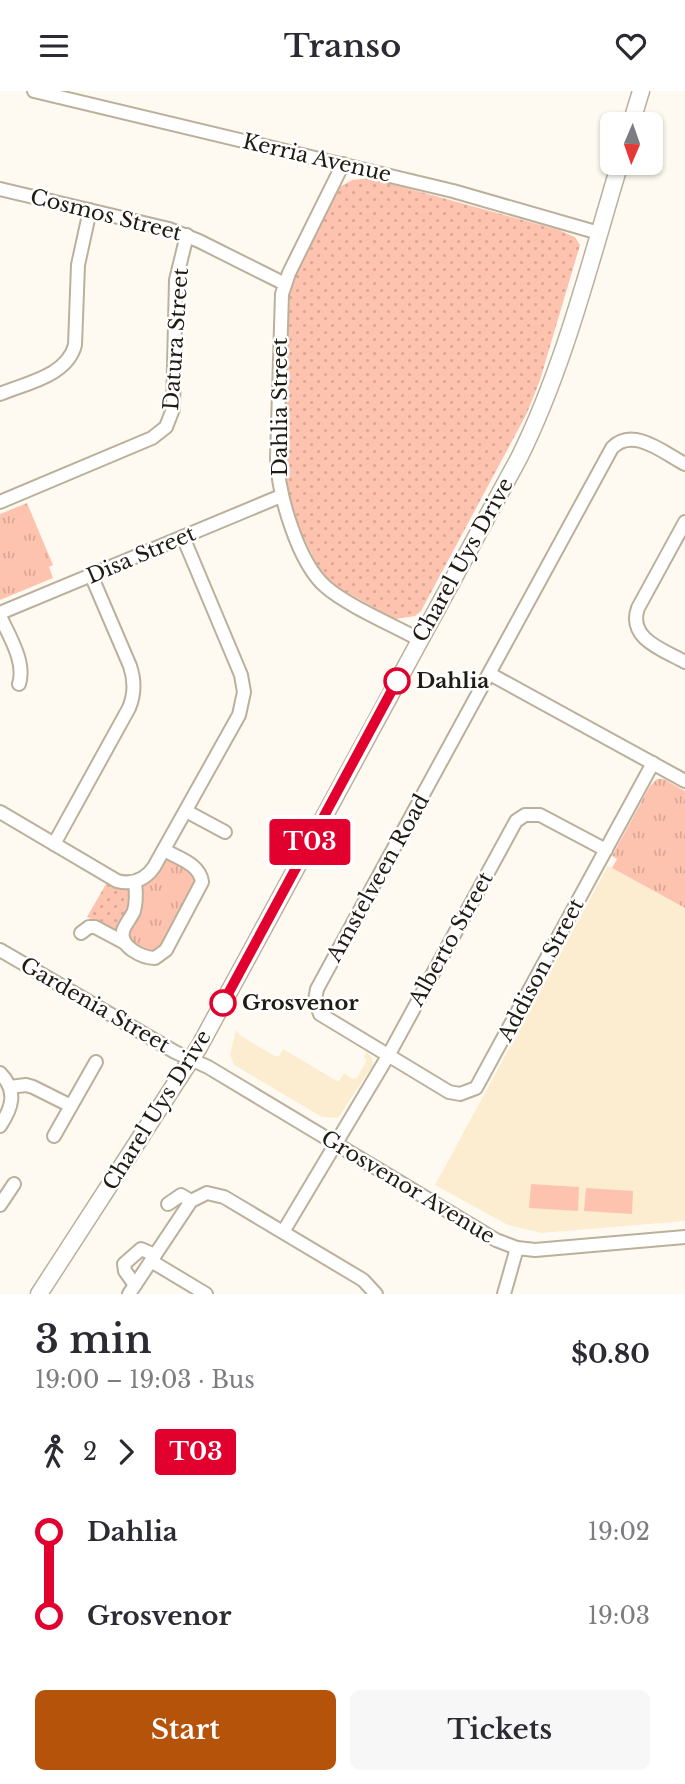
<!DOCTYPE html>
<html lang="en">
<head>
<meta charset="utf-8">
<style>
  body { margin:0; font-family:"Libre Baskerville",serif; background:#f7f7f7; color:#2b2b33; height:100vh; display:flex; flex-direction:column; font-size:26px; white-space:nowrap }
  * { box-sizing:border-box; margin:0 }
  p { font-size:23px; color:#7c7c81 }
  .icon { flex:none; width:38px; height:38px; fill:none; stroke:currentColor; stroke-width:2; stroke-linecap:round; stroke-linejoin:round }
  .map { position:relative; height:1203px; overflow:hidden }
  .sheet { display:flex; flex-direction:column; background:#fff; flex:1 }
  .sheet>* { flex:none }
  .badge { padding:0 14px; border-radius:5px; font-size:24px; line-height:46px }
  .needle { width:46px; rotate:182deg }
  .tools { position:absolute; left:600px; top:21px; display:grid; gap:14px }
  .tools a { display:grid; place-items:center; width:63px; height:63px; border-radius:10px; background:#fff; box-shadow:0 2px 5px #0004; font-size:35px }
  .map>.badge { position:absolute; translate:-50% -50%; box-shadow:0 0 0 4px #fff }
  .legs { display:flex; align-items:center; gap:10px; height:77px; padding:0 35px; font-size:23px }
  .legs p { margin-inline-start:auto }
  .summary { display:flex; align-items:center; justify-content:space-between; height:119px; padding:0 35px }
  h1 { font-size:38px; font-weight:600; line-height:52px }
  .button { display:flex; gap:14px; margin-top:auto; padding:14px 35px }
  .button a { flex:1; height:80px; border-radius:10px; background:#b45309; color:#fff; font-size:28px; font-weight:600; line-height:80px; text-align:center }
  .button a+a { background:#f7f7f7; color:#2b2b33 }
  ul { padding:0 35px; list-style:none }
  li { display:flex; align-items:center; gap:24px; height:84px; font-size:26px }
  li i { display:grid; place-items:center; width:10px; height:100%; margin:0 9px; background:currentColor }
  li i::after { content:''; width:18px; height:18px; margin:-9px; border:5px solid; border-radius:50%; background:#fff }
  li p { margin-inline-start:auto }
  li:first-child i { background:linear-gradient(#0000 50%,currentColor 0) }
  li:last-child i { background:linear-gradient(currentColor 50%,#0000 0) }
  header { display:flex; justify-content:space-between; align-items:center; height:91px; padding:0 35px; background:#fff; font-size:32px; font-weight:600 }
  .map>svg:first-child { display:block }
  .built { fill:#fcedd0 }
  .grass { fill:url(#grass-dots) }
  .park { fill:url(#park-tufts) }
  .pitch { fill:#fdc3ae }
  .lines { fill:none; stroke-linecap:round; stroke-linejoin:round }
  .minor-casing { stroke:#bbb09b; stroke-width:16 }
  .major-casing { stroke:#bbb09b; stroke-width:19 }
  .minor { stroke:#fff; stroke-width:12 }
  .major { stroke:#fff; stroke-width:16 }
  .line-1-casing { stroke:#fff; stroke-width:16 }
  .line-1 { stroke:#e2002f; stroke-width:10 }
  .stop-1-dot { fill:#fff; stroke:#e2002f; stroke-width:3.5 }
  .labels { text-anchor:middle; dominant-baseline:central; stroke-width:5; stroke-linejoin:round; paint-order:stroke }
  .street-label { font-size:21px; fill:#201c14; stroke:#fff }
  .stop-label { font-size:21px; font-weight:bold; fill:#201c14; stroke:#fff; text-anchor:start }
</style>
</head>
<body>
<header><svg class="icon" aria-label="menu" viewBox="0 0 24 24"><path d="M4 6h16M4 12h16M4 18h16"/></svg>Transo<svg class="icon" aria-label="heart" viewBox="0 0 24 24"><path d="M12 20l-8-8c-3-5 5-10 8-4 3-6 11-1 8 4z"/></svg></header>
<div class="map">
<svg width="685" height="1203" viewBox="0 0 685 1203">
  <defs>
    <pattern id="grass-dots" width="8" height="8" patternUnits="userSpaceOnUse" patternTransform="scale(1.75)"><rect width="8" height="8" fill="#fdc3ae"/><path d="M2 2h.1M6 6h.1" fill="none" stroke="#d9a795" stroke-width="1.8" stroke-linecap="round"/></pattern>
    <pattern id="park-tufts" width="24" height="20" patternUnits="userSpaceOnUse" patternTransform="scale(1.75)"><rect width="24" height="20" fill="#fdc3ae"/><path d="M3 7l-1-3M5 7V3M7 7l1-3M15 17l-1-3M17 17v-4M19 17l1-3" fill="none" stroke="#d9a795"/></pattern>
  </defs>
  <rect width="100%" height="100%" fill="#fffaf1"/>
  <g class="built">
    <path d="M608 775 685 817V1130L541 1142 508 1134 435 1094Z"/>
    <path d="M236 939 241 945 275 965H279L283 958 337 990 340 989 344 982 353 988 357 987 367 969 364 966 367 961 372 967 373 974 338 1027 322 1026 234 974 230 963Z"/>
  </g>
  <g class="grass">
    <path d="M370 87 559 139 575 146 580 154 540 289 527 322 421 520 415 525 395 528 333 494 319 478 298 435 285 390 283 366 290 199 297 179 338 97 352 89Z"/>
    <path d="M106 793 128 799 131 803V817L117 839 113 840 87 826Z"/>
  </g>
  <g class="park">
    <path d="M27 412 53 474 49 476 53 487 0 509V423Z"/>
    <path d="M657 688H664L685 700V817L612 777 617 768 612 765 650 695Z"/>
    <path d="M168 769 176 770 198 787 162 857 148 863 131 852 126 841 142 795 152 789 163 773Z"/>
  </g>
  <g class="pitch">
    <path d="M531 1093 579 1096 578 1120 529 1117Z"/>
    <path d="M586 1097 633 1100 632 1123 584 1120Z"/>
  </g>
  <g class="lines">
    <g class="minor-casing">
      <g id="minor">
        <path d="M34 0 453 100 599 142"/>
        <path d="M343 73 289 182 282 203 277 367C278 403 298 472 326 496 348 515 393 534 420 549"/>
        <path d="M0 98 169 138 199 150 285 193"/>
        <path d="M0 303C26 292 67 285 75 254L78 174 90 119"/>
        <path d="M0 411 152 347 166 336 173 318 176 189 187 144"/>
        <path d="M685 431 638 517C627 548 664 559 685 571"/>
        <path d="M0 522 281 405"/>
        <path d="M0 525C9 545 26 571 19 593"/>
        <path d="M490 583 685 690"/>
        <path d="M653 672 476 997 460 1003 449 1001 320 923 315 909 317 898 612 357C633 335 664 362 685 373"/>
        <path d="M186 720 225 741"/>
        <path d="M0 721 117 790C132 794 145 789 154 776L239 624 244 601 241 584 183 446"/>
        <path d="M54 753 129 617C135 603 135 590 130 575L91 484"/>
        <path d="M135 791C136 800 137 810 134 820 131 827 125 833 123 840 119 856 143 867 155 867L166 859 202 791C200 773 178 767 164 759"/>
        <path d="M81 842 89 836H95L125 852"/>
        <path d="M0 859 175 961 208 976 496 1149 517 1157 535 1159 685 1146"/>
        <path d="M0 982C18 1000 12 1017 0 1035"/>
        <path d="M10 996 26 994 33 996 71 1015"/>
        <path d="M54 1045 96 971"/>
        <path d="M168 1113 181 1104 191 1110"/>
        <path d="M0 1114 14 1093"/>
        <path d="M283 1141 388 965 516 730 525 724H540L606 759"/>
        <path d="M151 1170 206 1203"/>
        <path d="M135 1194 125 1180 124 1173 141 1158 155 1164"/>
        <path d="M129 1203 191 1110 207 1102 224 1106 363 1189 376 1203"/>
        <path d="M504 1203 517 1157"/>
      </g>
    </g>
    <g class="major-casing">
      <g id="major">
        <path d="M631 33 641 0"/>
        <path d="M39 1203 199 956 519 367C565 274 590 171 620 72"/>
      </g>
    </g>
    <use href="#minor" class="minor"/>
    <use href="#major" class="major"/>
  </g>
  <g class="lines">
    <g class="line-1-casing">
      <path id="line-1" d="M223 912 397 590"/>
    </g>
    <use href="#line-1" class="line-1"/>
  </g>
  <g class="stop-1-dot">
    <circle cx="397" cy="590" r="12"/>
    <circle cx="223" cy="912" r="12"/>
  </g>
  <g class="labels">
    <g class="street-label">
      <text transform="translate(317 67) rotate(13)">Kerria Avenue</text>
      <text transform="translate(106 124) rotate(14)">Cosmos Street</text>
      <text transform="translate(176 248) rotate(-86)">Datura Street</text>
      <text transform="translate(280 316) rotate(-90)">Dahlia Street</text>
      <text transform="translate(141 464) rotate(-23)">Disa Street</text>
      <text transform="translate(463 469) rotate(-61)">Charel Uys Drive</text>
      <text transform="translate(378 787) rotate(-61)">Amstelveen Road</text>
      <text transform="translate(451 848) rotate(-61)">Alberto Street</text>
      <text transform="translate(541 879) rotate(-62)">Addison Street</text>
      <text transform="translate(95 914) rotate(30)">Gardenia Street</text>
      <text transform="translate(157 1019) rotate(-58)">Charel Uys Drive</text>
      <text transform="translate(408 1096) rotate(31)">Grosvenor Avenue</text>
    </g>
    <g class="stop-label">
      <text x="416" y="590">Dahlia</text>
      <text x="242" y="912">Grosvenor</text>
    </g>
  </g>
</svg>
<div class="tools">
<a><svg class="needle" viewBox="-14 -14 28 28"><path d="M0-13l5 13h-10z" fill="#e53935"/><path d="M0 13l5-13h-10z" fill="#7c7c81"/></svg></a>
</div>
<b class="badge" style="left:310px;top:751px;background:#e2002f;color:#fff">T03</b>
</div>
<section class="sheet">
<div class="summary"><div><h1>3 min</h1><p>19:00 – 19:03 · Bus</p></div><b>$0.80</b></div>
<div class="legs"><svg class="icon" aria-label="walk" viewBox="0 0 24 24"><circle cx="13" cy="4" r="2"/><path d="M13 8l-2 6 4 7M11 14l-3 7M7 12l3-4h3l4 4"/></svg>2<svg class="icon" aria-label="forward" viewBox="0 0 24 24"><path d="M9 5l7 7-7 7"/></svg><b class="badge" style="background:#e2002f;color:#fff">T03</b></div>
<ul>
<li><i style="color:#e2002f"></i><b>Dahlia</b><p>19:02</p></li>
<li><i style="color:#e2002f"></i><b>Grosvenor</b><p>19:03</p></li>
</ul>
<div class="button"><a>Start</a><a>Tickets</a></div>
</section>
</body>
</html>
